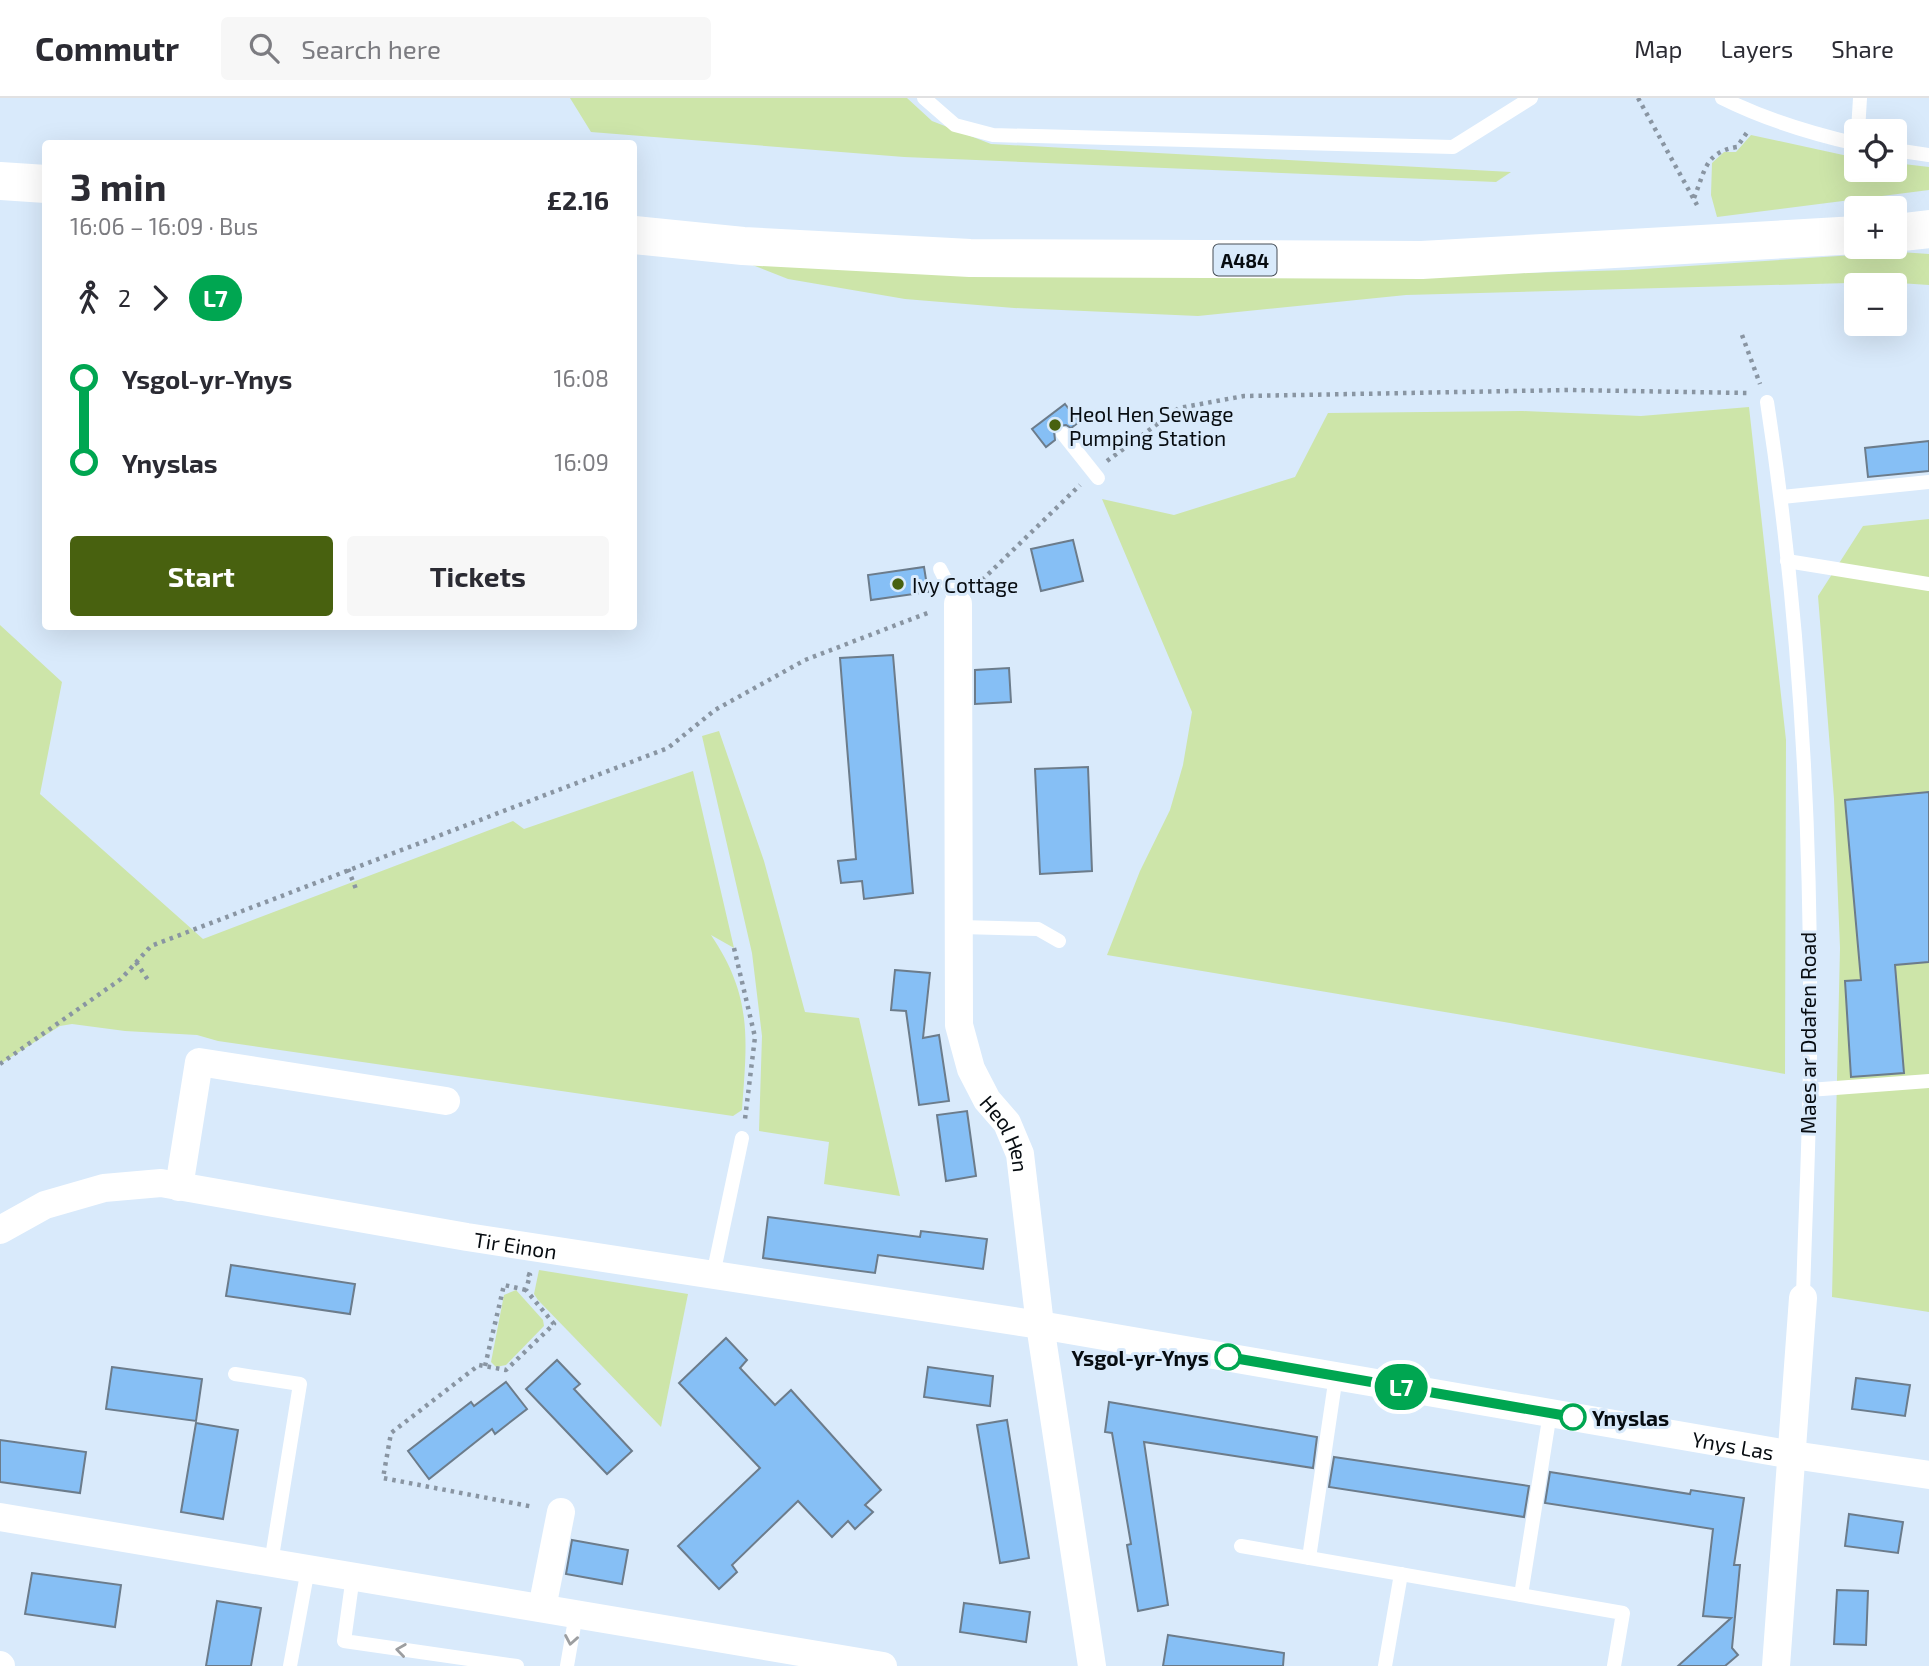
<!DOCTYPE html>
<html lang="en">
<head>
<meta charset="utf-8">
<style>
  body { margin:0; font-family:"Exo 2",sans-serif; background:#f7f7f7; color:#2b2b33; height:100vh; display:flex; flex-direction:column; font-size:26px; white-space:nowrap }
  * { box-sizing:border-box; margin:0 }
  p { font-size:23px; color:#7c7c81 }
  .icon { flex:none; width:38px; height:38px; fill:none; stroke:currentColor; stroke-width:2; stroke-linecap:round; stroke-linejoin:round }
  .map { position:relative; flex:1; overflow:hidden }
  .details { position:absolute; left:42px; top:42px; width:595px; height:490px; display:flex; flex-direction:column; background:#fff; border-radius:7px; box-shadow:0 7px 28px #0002 }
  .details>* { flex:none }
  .badge { padding:0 14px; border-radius:23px; font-size:24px; line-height:46px }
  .controls { position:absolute; left:1844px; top:21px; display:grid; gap:14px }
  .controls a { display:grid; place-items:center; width:63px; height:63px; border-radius:7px; background:#fff; box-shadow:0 7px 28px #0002; font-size:35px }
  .map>.badge { position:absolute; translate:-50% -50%; box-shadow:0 0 0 4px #fff }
  .legs { display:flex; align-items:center; gap:10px; height:77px; padding:0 28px; font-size:23px }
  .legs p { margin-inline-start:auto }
  .headline { display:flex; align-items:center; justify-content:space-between; height:119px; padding:0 28px }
  h1 { font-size:38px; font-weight:700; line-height:52px }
  .button { display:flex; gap:14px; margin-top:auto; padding:14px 28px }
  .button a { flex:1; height:80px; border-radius:7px; background:#48610f; color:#fff; font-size:28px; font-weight:700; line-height:80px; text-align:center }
  .button a+a { background:#f7f7f7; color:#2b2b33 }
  ul { padding:0 28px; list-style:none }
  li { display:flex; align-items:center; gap:24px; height:84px; font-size:26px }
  li i { display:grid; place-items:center; width:10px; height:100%; margin:0 9px; background:currentColor }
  li i::after { content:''; width:18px; height:18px; margin:-9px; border:5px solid; border-radius:50%; background:#fff }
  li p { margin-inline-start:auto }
  li:first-child i { background:linear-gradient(#0000 50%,currentColor 0) }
  li:last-child i { background:linear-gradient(currentColor 50%,#0000 0) }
  header { display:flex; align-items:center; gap:42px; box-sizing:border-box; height:98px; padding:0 35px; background:#fff; border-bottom:2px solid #e1e1e2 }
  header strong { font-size:33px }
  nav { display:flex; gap:38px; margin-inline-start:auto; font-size:24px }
  .search { width:490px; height:63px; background:#f7f7f7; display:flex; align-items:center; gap:18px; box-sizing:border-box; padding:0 24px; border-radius:7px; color:#7c7c81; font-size:26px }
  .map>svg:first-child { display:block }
  .green { fill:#cde5a9 }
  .building { fill:#86bff5; stroke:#6c7c8b; stroke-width:2 }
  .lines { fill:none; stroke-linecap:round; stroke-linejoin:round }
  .path { stroke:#8995a2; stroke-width:4.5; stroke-dasharray:3.5 5; stroke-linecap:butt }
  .service { stroke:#fff; stroke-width:14 }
  .minor { stroke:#fff; stroke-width:28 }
  .primary { stroke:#fff; stroke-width:38 }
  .oneway { stroke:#9c9ea0 }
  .line-1-casing { stroke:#fff; stroke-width:16 }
  .line-1 { stroke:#00a651; stroke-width:10 }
  .poi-dot { fill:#48610f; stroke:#d9eafb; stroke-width:2.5 }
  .stop-1-dot { fill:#fff; stroke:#00a651; stroke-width:3.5 }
  .labels { text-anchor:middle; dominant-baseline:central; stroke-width:6; stroke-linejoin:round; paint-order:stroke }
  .shield { fill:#d9eafb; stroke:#464f57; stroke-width:2 }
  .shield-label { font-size:19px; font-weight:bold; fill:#070c11 }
  .poi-label { font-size:21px; fill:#070c11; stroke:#d9eafb; text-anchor:start }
  .street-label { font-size:21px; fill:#070c11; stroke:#d9eafb }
  .stop-label { font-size:21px; font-weight:bold; fill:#070c11; stroke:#d9eafb; text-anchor:end }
</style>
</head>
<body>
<header>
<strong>Commutr</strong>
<div class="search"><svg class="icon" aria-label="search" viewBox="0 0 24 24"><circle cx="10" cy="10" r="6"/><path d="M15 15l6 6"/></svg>Search here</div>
<nav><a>Map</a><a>Layers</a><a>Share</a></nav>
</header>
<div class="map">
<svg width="1929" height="1568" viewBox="0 0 1929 1568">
  <rect width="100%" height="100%" fill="#d9eafb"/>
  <g class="green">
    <path d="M570 0H907L932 23 991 46 1511 74 1496 84 904 59 591 34Z"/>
    <path d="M1751 37 1857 60V72H1895V65L1929 69V92L1717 119 1711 97 1712 65 1724 54H1736Z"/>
    <path d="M1900 154 1929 156V187L1884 184 1406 197 1198 218 1014 210 905 201 788 181 732 159 1394 179 1628 172Z"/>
    <path d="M1749 309 1786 642 1785 976 1510 925 1107 857 1140 773 1170 712 1183 667 1192 614 1102 401 1174 417 1295 379 1328 315 1523 313 1641 318Z"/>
    <path d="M1929 421V1214L1832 1199 1840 850 1834 701 1818 498 1863 428Z"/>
    <path d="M0 527 62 584 40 696 203 841 513 723 524 731 693 673 734 850 711 837C753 899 747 942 742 1012L733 1018 218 943 197 937 125 933 72 926 60 928 0 966Z"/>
    <path d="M719 633 764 763 805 914 859 920 900 1098 824 1086 829 1044 759 1033 762 938 752 855 702 638Z"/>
    <path d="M539 1172 688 1196 661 1329 538 1202 534 1196Z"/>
    <path d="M516 1192 543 1222 544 1228 506 1267 496 1269 491 1264 504 1197Z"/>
  </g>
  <g class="building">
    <path d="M1065 306 1079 324 1071 330 1066 327 1058 328 1054 333 1055 342 1046 349 1032 331Z"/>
    <path d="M1929 343V373L1868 379 1865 350Z"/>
    <path d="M1073 442 1083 483 1041 493 1031 451Z"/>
    <path d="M924 469 928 494 871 502 868 477Z"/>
    <path d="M893 557 913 795 864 801 862 783 841 785 838 763 856 761 840 560Z"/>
    <path d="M1009 570 1011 604 975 606V572Z"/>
    <path d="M1088 669 1092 773 1040 776 1035 671Z"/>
    <path d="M1929 694V864L1895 867 1904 975 1851 979 1845 883 1861 882 1845 702Z"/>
    <path d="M895 872 930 875 923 940 939 937 949 1003 919 1007 906 913 891 912Z"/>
    <path d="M967 1013 976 1078 946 1083 937 1017Z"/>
    <path d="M768 1119 920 1139 921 1133 987 1141 983 1171 878 1157 875 1175 763 1160Z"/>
    <path d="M231 1167 355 1186 350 1216 226 1198Z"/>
    <path d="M726 1240 747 1262 740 1270 775 1307 791 1292 881 1392 865 1407 873 1414 855 1431 848 1423 832 1439 798 1403 732 1467 737 1474 719 1491 678 1448 760 1370 679 1285Z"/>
    <path d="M557 1262 580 1286 574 1291 632 1353 607 1376 526 1291Z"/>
    <path d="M112 1269 202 1281 196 1323 106 1311Z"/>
    <path d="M928 1269 993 1278 990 1308 924 1299Z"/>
    <path d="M1856 1280 1910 1287 1905 1318 1852 1311Z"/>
    <path d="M506 1284 527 1311 495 1336 492 1331 429 1381 408 1353 471 1304 474 1308Z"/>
    <path d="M1109 1304 1317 1339 1313 1370 1144 1344 1168 1507 1138 1513 1127 1447 1131 1446 1112 1335 1105 1334Z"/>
    <path d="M1007 1322 1029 1460 1000 1465 977 1327Z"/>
    <path d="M196 1325 238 1332 223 1421 181 1414Z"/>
    <path d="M0 1342 86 1354 80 1395 0 1384Z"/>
    <path d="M1334 1359 1529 1388 1524 1419 1329 1389Z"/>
    <path d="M1550 1374 1690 1396 1691 1392 1744 1400 1734 1467H1740L1732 1550 1738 1557 1725 1568H1678L1731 1520 1703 1518 1713 1431 1545 1405Z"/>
    <path d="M1849 1416 1903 1424 1898 1455 1845 1448Z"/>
    <path d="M572 1442 628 1452 622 1486 566 1476Z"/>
    <path d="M32 1475 121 1487 115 1529 25 1516Z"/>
    <path d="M1837 1492 1868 1493 1866 1547 1834 1546Z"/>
    <path d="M217 1503 261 1510 251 1568H206Z"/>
    <path d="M964 1505 1030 1514 1026 1544 960 1534Z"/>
    <path d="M1168 1537 1284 1555 1283 1568H1163Z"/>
  </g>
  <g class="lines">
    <g class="path">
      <path d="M1638 0 1697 107"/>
      <path d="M1694 100C1705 73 1705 54 1737 49L1748 33"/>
      <path d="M1742 237 1760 286"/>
      <path d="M1107 363 1179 310 1244 298 1569 292 1748 295"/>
      <path d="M976 488 1080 387"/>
      <path d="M348 771 356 791"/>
      <path d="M734 850 755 939 745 1021"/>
      <path d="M136 864 148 882"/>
      <path d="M0 966 121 881 151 848 668 650 715 612 805 562 930 514"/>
      <path d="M527 1176 530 1177 526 1192 554 1226 506 1272 479 1267 391 1335 383 1380 534 1409"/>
      <path d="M485 1268 504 1187 526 1192"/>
    </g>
    <g class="service">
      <path d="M924 0 955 27 993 37 1453 49 1531 0"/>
      <path d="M1722 0C1766 22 1809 35 1857 46"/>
      <path d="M1858 33 1860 0"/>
      <path d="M1895 52 1929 57"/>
      <path d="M1767 304C1800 517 1812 735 1810 951 1810 1034 1805 1117 1803 1200"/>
      <path d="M1063 336 1098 380"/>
      <path d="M1782 399 1929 384"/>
      <path d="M1787 463 1929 486"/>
      <path d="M940 471 958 506"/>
      <path d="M960 829 1038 831 1059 843"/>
      <path d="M1809 992 1929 983"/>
      <path d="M713 1177 742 1040"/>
      <path d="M235 1276 300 1286 271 1465"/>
      <path d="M1241 1448 1623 1515 1614 1568"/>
      <path d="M1309 1460 1336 1278"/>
      <path d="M353 1478 344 1543 517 1568"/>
      <path d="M1521 1497 1550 1315"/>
      <path d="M290 1568 308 1471"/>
      <path d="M567 1568 576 1516"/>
      <path d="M1385 1568 1401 1476"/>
    </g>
    <g class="minor">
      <path id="s1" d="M958 506 959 927 971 971 987 1002 1007 1025 1020 1056 1040 1227 1092 1568"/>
      <path d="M179 1089 199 964 446 1003"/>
      <path id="s2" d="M0 1132 45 1107 104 1090 161 1085 467 1139 1040 1227 1793 1357 1929 1377"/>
      <path d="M0 1419 883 1568"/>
      <path d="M542 1510 561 1414"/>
      <path d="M0 1567 1 1568"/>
      <path d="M1776 1568 1803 1200"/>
    </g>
    <g class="primary">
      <path d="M0 83 46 86"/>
      <path d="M1895 135 1929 131"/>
      <path d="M634 137 743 148 970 160 1422 162 1857 137"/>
    </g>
  </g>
  <defs><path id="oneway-chevron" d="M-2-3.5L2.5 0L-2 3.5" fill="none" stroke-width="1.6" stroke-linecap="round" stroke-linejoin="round" transform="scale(1.75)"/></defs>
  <g class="oneway">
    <use href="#oneway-chevron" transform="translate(571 1542) rotate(100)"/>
    <use href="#oneway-chevron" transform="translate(401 1552) rotate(-172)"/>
  </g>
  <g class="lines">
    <g class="line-1-casing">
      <path id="line-1" d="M1228 1259 1573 1319"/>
    </g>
    <use href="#line-1" class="line-1"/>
  </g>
  <g class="poi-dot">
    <circle cx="1055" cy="327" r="7"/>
    <circle cx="898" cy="486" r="7"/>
  </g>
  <g class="stop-1-dot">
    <circle cx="1228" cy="1259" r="12"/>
    <circle cx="1573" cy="1319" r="12"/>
  </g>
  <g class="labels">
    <rect class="shield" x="1213.5" y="146.5" width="63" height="31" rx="5"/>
    <g class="shield-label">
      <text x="1245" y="162">A484</text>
    </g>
    <g class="poi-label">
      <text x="1069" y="315">Heol Hen Sewage<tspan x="1069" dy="24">Pumping Station</tspan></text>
      <text x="912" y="486">Ivy Cottage</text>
    </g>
    <g class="street-label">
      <text transform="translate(1807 935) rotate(-90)">Maes ar Ddafen Road</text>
      <text stroke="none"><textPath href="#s1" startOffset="541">Heol Hen</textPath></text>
      <text stroke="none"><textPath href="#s2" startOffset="530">Tir Einon</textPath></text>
      <text stroke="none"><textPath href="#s2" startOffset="1764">Ynys Las</textPath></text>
    </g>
    <g class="stop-label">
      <text x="1209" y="1259">Ysgol-yr-Ynys</text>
      <text x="1592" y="1319" text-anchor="start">Ynyslas</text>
    </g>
  </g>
</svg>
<div class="controls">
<a><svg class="icon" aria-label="locate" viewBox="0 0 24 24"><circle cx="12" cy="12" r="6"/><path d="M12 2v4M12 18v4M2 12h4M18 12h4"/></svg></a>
<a>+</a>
<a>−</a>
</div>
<b class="badge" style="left:1401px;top:1289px;background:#00a651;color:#fff">L7</b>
<section class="details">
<div class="headline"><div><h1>3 min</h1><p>16:06 – 16:09 · Bus</p></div><b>£2.16</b></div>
<div class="legs"><svg class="icon" aria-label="walk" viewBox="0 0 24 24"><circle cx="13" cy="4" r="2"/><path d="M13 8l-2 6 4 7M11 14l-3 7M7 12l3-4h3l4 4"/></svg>2<svg class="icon" aria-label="forward" viewBox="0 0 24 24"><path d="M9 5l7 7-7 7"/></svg><b class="badge" style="background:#00a651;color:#fff">L7</b></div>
<ul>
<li><i style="color:#00a651"></i><b>Ysgol-yr-Ynys</b><p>16:08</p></li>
<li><i style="color:#00a651"></i><b>Ynyslas</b><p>16:09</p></li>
</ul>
<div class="button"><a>Start</a><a>Tickets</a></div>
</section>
</div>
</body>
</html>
